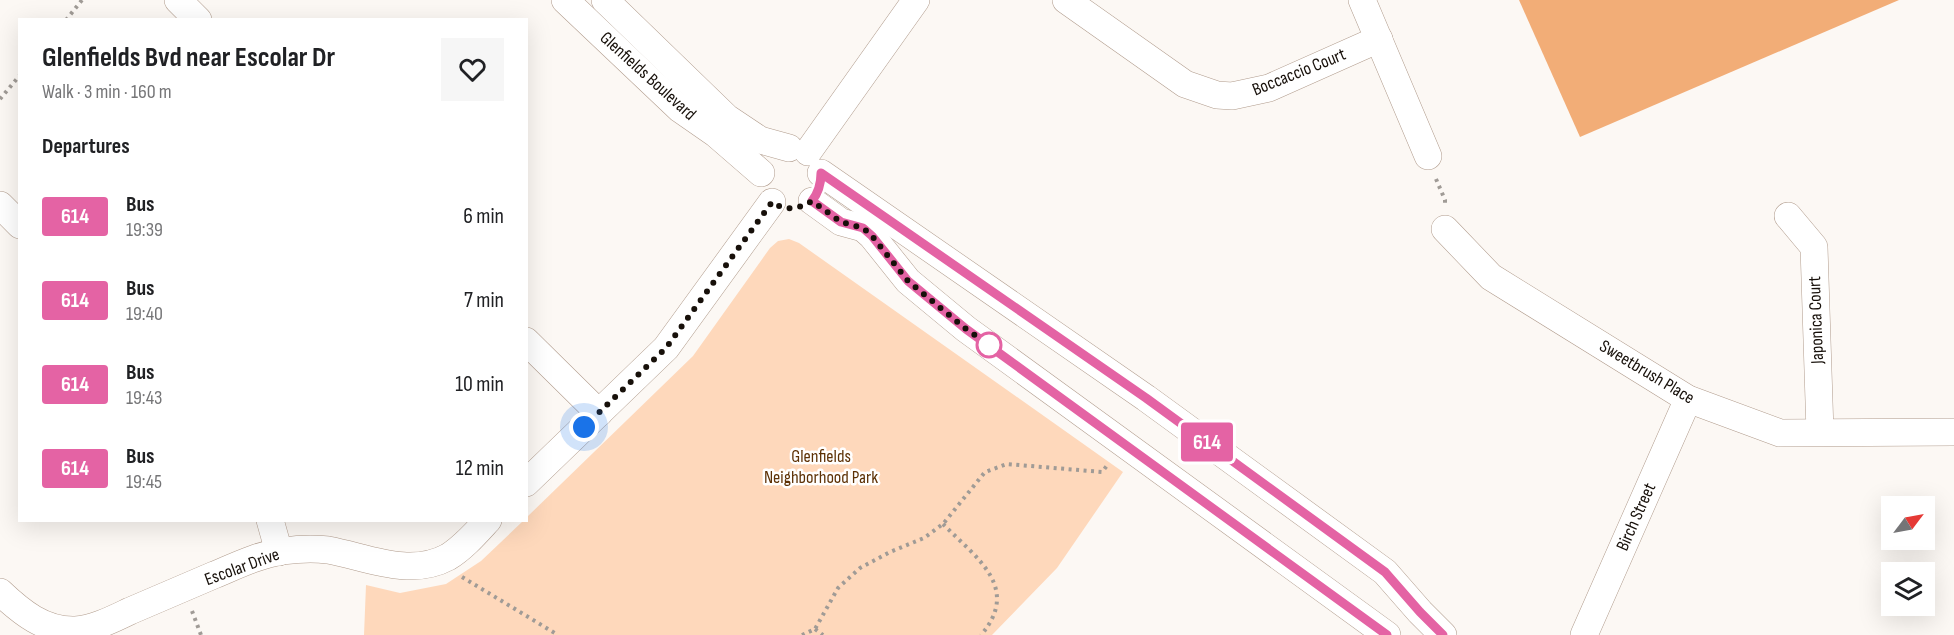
<!DOCTYPE html>
<html lang="en">
<head>
<meta charset="utf-8">
<style>
  body { margin:0; font-family:"Sofia Sans Condensed",sans-serif; background:#f6f6f6; color:#202124; height:100vh; display:flex; flex-direction:column; font-size:22px; white-space:nowrap }
  * { box-sizing:border-box; margin:0 }
  p { font-size:20px; color:#757577 }
  .icon { flex:none; width:33px; height:33px; fill:none; stroke:currentColor; stroke-width:2; stroke-linecap:round; stroke-linejoin:round }
  .map { position:relative; flex:1; overflow:hidden }
  .details { position:absolute; left:18px; top:18px; width:510px; height:504px; display:flex; flex-direction:column; background:#fff; border-radius:0px; box-shadow:0 6px 24px #0002 }
  .details>* { flex:none }
  .badge { padding:0 12px; border-radius:4px; font-size:21px; line-height:39px }
  .needle { width:39px; rotate:58deg }
  .buttons { position:absolute; left:1881px; top:496px; display:grid; gap:12px }
  .buttons a { display:grid; place-items:center; width:54px; height:54px; border-radius:0px; background:#fff; box-shadow:0 6px 24px #0002; font-size:30px }
  .you { position:absolute; width:30px; height:30px; margin:-15px; border:4px solid #fff; border-radius:50%; background:#1a73e8; box-shadow:0 0 0 9px #1a73e833 }
  .map>.badge { position:absolute; translate:-50% -50%; box-shadow:0 0 0 3px #fff }
  h2 { padding:0 24px; font-size:22px; line-height:54px }
  .round { display:grid; place-items:center; flex:none; width:63px; height:63px; border-radius:0px; background:#f6f6f6 }
  .overview { display:flex; align-items:center; justify-content:space-between; height:102px; padding:0 24px }
  h1 { font-size:28px; font-weight:700; line-height:45px }
  ul { padding:0; list-style:none }
  li { display:flex; align-items:center; gap:18px; height:84px; padding:0 24px }
  li div { flex:1 }
  li b { display:block; font-size:22px }
  li em { font-style:normal }
  li .badge { min-width:66px; font-weight:700; text-align:center }
  .map>svg:first-child { display:block }
  .green { fill:#fed8bb }
  .forest { fill:#f2ad77 }
  .lines { fill:none; stroke-linecap:round; stroke-linejoin:round }
  .minor-casing { stroke:#b19c8d; stroke-width:28 }
  .path { stroke:#a09b96; stroke-width:4; stroke-dasharray:3 4.5; stroke-linecap:butt }
  .minor { stroke:#fff; stroke-width:27 }
  .line-casing { stroke:#fff; stroke-width:14 }
  .line { stroke:#e463a4; stroke-width:9 }
  .walk { stroke:#17100a; stroke-width:6; stroke-dasharray:0 10.8 }
  .stop-dot { fill:#fff; stroke:#e463a4; stroke-width:3 }
  .labels { text-anchor:middle; dominant-baseline:central; stroke-width:5; stroke-linejoin:round; paint-order:stroke }
  .street-label { font-size:18px; fill:#17100a; stroke:#fff }
  .park-label { font-size:18px; fill:#5d3105; stroke:#fff }
</style>
</head>
<body>
<div class="map">
<svg width="1954" height="635" viewBox="0 0 1954 635">
  <rect width="100%" height="100%" fill="#fcf8f4"/>
  <path class="green" d="M789 239 799 243 1123 472 1057 568 992 635H364L366 585 400 593 446 584 481 561 523 521 526 520 527 517 693 356 770 248 778 241Z"/>
  <path class="forest" d="M1519 0H1899L1580 137Z"/>
  <g class="lines">
    <g class="minor-casing">
      <g id="minor">
        <path d="M178 0 198 20"/>
        <path d="M565 0 680 109 716 134 761 173"/>
        <path d="M605 0 727 118 760 140 789 148"/>
        <path d="M1066 0 1185 84 1217 95 1232 96 1269 88 1379 39"/>
        <path d="M1362 0 1428 156"/>
        <path d="M808 152 916 0"/>
        <path d="M821 173 1146 398 1385 572 1420 612 1443 635"/>
        <path d="M812 201 841 222 863 228 872 236 908 281 966 329 1387 635"/>
        <path d="M0 205 20 225"/>
        <path d="M1788 216 1814 247 1820 432"/>
        <path d="M1445 229 1491 277 1688 399 1780 433 1954 432"/>
        <path d="M526 341 599 413"/>
        <path d="M526 483 666 348 772 202"/>
        <path d="M270 520 279 552"/>
        <path d="M0 592C21 612 44 631 75 630 94 629 113 619 130 611 158 599 186 587 214 575 236 566 258 555 283 551 297 549 313 548 328 550 367 557 409 578 448 557 463 548 476 533 488 520"/>
        <path d="M1584 635 1688 399"/>
      </g>
    </g>
    <g class="path">
      <path d="M66 20 82 0"/>
      <path d="M0 99 20 75"/>
      <path d="M1436 179 1445 200V206"/>
      <path d="M943 524C975 557 1022 587 981 635"/>
      <path d="M462 577 558 635"/>
      <path d="M192 611 201 635"/>
      <path d="M815 629 823 635"/>
      <path d="M802 635 815 629 838 588 860 568 890 552 924 538 943 524 985 472 1007 464 1102 472 1109 463"/>
    </g>
    <use href="#minor" class="minor"/>
  </g>
  <g class="lines">
    <g class="line-casing">
      <path id="line" d="M1387 635 966 329 908 281 872 236 863 228 841 222 812 201C819 192 821 184 821 173L1146 398 1385 572 1420 612 1443 635"/>
    </g>
    <use href="#line" class="line"/>
    <path class="walk" d="M584 427 666 348 772 202C786 212 798 209 812 201L841 222 863 228 872 236 908 281 966 329 989 345"/>
  </g>
  <circle class="stop-dot" cx="989" cy="345" r="12"/>
  <g class="labels">
    <g class="street-label">
      <text transform="translate(1299 72) rotate(-22)">Boccaccio Court</text>
      <text transform="translate(648 76) rotate(42)">Glenfields Boulevard</text>
      <text transform="translate(1816 320) rotate(-92)">Japonica Court</text>
      <text transform="translate(1647 372) rotate(31)">Sweetbrush Place</text>
      <text transform="translate(1636 517) rotate(-66)">Birch Street</text>
      <text transform="translate(242 567) rotate(-20)">Escolar Drive</text>
    </g>
    <g class="park-label">
      <text x="821" y="456">Glenfields<tspan x="821" dy="21">Neighborhood Park</tspan></text>
    </g>
  </g>
</svg>
<div class="buttons">
<a><svg class="needle" viewBox="-14 -14 28 28"><path d="M0-13l5 13h-10z" fill="#e53935"/><path d="M0 13l5-13h-10z" fill="#757577"/></svg></a>
<a><svg class="icon" aria-label="layers" viewBox="0 0 24 24"><path d="M12 4l9 5-9 5-9-5zM3 14l9 5 9-5"/></svg></a>
</div>
<div class="you" style="left:584px;top:427px"></div>
<b class="badge" style="left:1207px;top:442px;background:#e463a4;color:#fff">614</b>
<section class="details">
<div class="overview"><div><h1>Glenfields Bvd near Escolar Dr</h1><p>Walk · 3 min · 160 m</p></div><a class="round"><svg class="icon" aria-label="heart" viewBox="0 0 24 24"><path d="M12 20l-8-8c-3-5 5-10 8-4 3-6 11-1 8 4z"/></svg></a></div>
<h2>Departures</h2>
<ul>
<li><span class="badge" style="background:#e463a4;color:#fff">614</span><div><b>Bus</b><p>19:39</p></div><em>6 min</em></li>
<li><span class="badge" style="background:#e463a4;color:#fff">614</span><div><b>Bus</b><p>19:40</p></div><em>7 min</em></li>
<li><span class="badge" style="background:#e463a4;color:#fff">614</span><div><b>Bus</b><p>19:43</p></div><em>10 min</em></li>
<li><span class="badge" style="background:#e463a4;color:#fff">614</span><div><b>Bus</b><p>19:45</p></div><em>12 min</em></li>
</ul>
</section>
</div>
</body>
</html>
